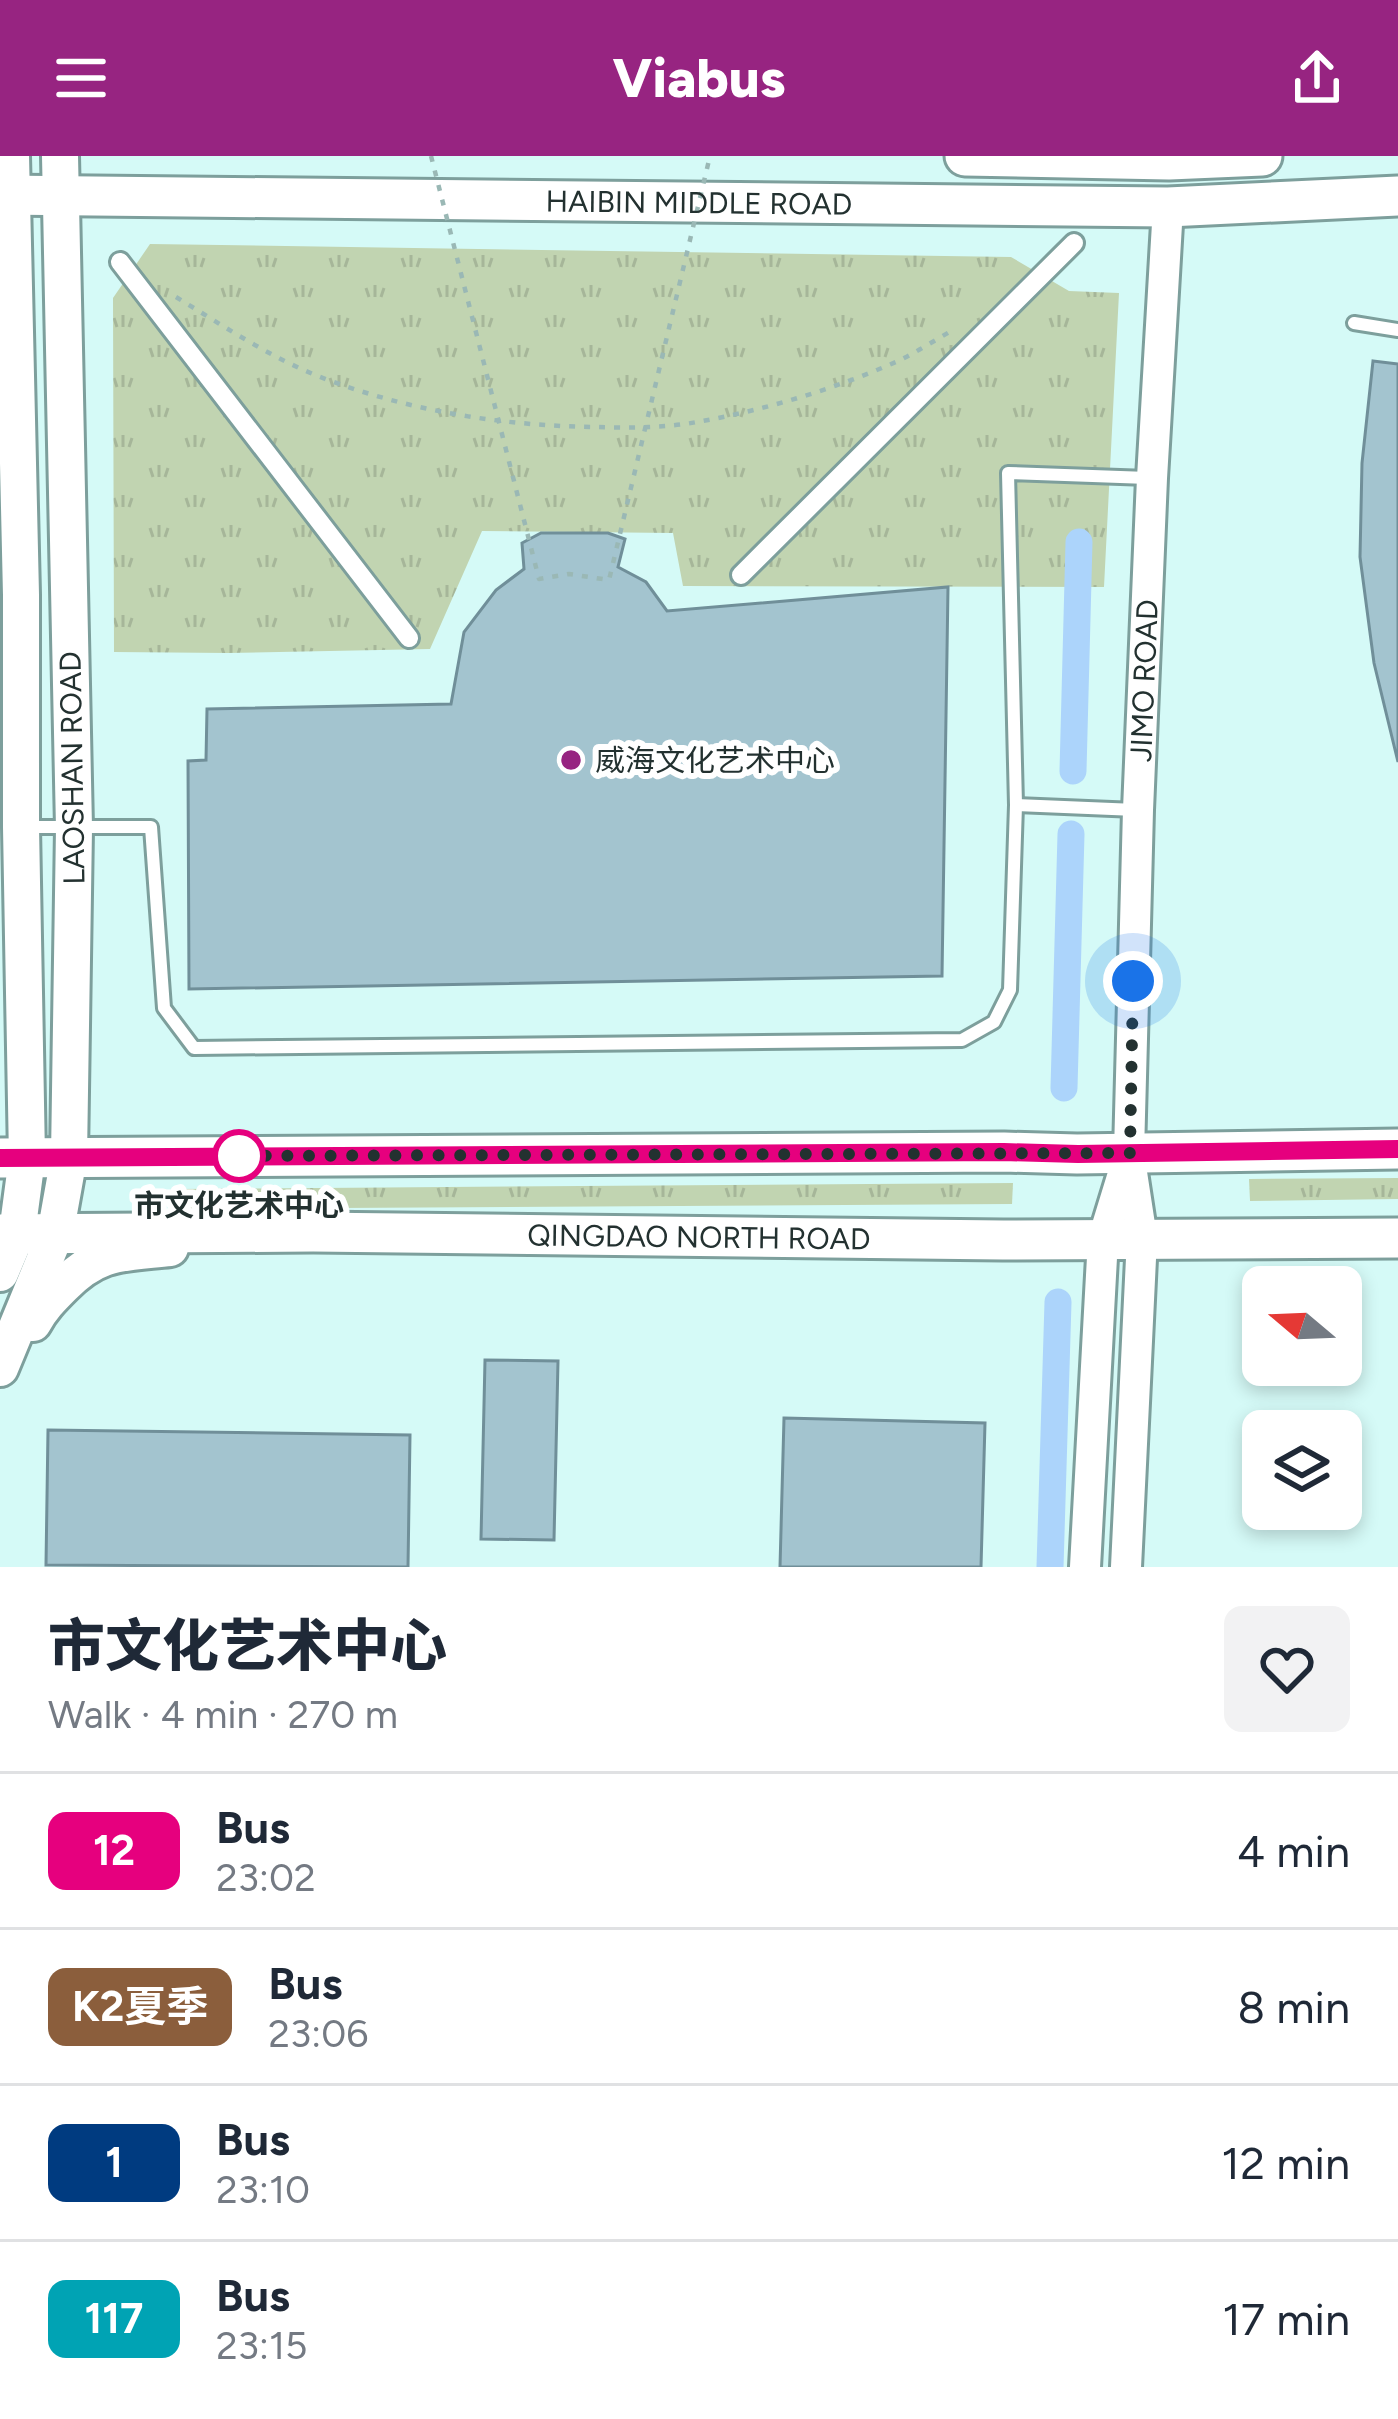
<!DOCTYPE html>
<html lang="en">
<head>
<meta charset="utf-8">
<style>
  body { margin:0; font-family:Figtree,"Noto Sans SC",sans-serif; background:#f2f2f3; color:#1f2937; height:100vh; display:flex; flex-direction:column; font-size:45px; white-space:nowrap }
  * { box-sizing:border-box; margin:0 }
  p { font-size:39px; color:#747a83 }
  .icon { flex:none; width:66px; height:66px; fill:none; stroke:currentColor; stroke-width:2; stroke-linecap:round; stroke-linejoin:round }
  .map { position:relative; height:1411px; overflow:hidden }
  .drawer { display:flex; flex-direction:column; background:#fff; flex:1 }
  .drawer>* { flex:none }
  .badge { padding:0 24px; border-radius:18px; font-size:42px; line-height:78px }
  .needle { width:78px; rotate:289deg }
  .buttons { position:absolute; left:1242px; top:1110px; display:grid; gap:24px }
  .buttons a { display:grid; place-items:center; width:120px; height:120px; border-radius:18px; background:#fff; box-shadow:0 6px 18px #0003; font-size:60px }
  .you { position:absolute; width:60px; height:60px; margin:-30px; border:9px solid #fff; border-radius:50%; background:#1a73e8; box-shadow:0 0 0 18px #1a73e833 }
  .map>.badge { position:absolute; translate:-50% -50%; box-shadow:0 0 0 6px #fff }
  .round { display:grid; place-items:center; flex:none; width:126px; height:126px; border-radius:18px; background:#f2f2f3 }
  .head { display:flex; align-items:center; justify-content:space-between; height:204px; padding:0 48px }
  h1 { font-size:57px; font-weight:800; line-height:90px }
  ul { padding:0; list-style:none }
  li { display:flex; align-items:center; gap:36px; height:156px; padding:0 48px; border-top:3px solid #e0e1e3 }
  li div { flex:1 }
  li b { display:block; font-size:45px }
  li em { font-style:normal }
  li .badge { min-width:132px; font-weight:700; text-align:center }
  header { display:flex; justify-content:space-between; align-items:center; height:156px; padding:0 48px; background:#972481; color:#fff; font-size:54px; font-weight:800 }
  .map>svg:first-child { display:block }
  .grass { fill:url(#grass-tufts) }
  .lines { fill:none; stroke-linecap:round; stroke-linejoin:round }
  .canal { stroke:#acd4fb; stroke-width:27 }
  .building { fill:#a3c4cf; stroke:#708f99; stroke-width:3 }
  .service-casing { stroke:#7d9f9c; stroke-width:18 }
  .pedestrian-casing { stroke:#7d9f9c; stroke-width:24 }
  .tertiary-casing { stroke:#7d9f9c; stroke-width:36 }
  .secondary-casing { stroke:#7d9f9c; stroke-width:42 }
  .primary-casing { stroke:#7d9f9c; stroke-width:45 }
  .path { stroke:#9ab8b5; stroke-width:4.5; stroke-dasharray:6 9; stroke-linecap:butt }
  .service { stroke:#fff; stroke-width:12 }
  .pedestrian { stroke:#fff; stroke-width:18 }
  .tertiary { stroke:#fff; stroke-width:30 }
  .secondary { stroke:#fff; stroke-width:36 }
  .primary { stroke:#fff; stroke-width:39 }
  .path-bridge { stroke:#9ab8b5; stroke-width:4.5; stroke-dasharray:6 9; stroke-linecap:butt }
  .line-casing { stroke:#fff; stroke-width:27 }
  .line { stroke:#e6007e; stroke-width:18 }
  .walk { stroke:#233130; stroke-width:12; stroke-dasharray:0 21.6 }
  .poi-dot { fill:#972481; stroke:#fff; stroke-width:4.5 }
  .stop-dot { fill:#fff; stroke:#e6007e; stroke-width:6 }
  .labels { text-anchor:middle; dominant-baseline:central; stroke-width:12; stroke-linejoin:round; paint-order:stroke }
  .street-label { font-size:30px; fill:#233130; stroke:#fff }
  .poi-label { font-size:30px; fill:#233130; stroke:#fff; text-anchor:start }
  .stop-label { font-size:30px; font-weight:bold; fill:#233130; stroke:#fff }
</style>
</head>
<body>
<header><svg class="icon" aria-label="menu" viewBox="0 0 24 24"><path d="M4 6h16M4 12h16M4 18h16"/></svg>Viabus<svg class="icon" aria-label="share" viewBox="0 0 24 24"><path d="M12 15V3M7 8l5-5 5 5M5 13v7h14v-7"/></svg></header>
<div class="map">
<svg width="1398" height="1411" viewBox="0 0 1398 1411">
  <defs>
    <pattern id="grass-tufts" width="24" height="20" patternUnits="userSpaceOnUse" patternTransform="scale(3)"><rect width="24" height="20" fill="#c1d4b1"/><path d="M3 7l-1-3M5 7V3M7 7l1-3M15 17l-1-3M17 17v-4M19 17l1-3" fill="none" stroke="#a6b699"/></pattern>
  </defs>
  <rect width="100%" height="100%" fill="#d5faf7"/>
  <g class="grass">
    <path d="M150 88 1011 101 1069 135 1119 137 1104 431 683 430 673 377 482 375 430 493 228 497 114 496 113 142Z"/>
    <path d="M1398 1022V1043L1250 1045 1249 1023Z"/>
    <path d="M1013 1027 1012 1048 177 1053 176 1033Z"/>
  </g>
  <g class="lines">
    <g class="canal">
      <path d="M1073 615 1079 386"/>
      <path d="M1064 932 1071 678"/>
      <path d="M1050 1411 1058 1146"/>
    </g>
  </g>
  <g class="building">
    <path d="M1373 205 1398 208V606L1374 507 1360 401 1362 307Z"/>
    <path d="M541 377H608L625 383 618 411 646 426 667 455 948 431 942 820 189 833 188 605 206 604 207 553 451 548 464 476 496 434 524 413 522 387Z"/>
    <path d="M485 1204 558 1205 554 1384 481 1383Z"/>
    <path d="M784 1262 985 1267 981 1411H780Z"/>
    <path d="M48 1274 410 1279 408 1411 46 1409Z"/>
  </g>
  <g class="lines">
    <g class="service-casing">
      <g id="service">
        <path d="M1354 167 1398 174"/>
        <path d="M1016 649 1136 654"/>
        <path d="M22 671H151L164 852 194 892 962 884 994 866 1010 834 1016 649 1008 317 1148 322"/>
      </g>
    </g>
    <g class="pedestrian-casing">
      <g id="pedestrian">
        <path d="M120 106 409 482"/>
        <path d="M741 419 1074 87"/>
      </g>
    </g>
    <g class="tertiary-casing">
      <g id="tertiary">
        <path d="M1085 1411 1103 1083 1126 1008"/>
        <path id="s1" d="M1126 1411 1142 1082 1129 997 1138 654 1152 322 1168 51"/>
      </g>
    </g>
    <g class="secondary-casing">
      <g id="secondary">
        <path d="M0 1117 17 1077 27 1002 21 671V439L11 0"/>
        <path d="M33 1167C41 1152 51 1142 63 1130 98 1094 123 1097 170 1092"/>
        <path d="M0 1212 55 1079 69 1001 74 672 60 0"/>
      </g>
    </g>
    <g class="primary-casing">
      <g id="primary">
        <path d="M965 0 1169 4 1262 0"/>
        <path id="s2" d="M0 39 1168 51 1398 40"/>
        <path d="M0 1002 1004 996 1077 998 1398 993"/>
        <path id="s3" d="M0 1078 313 1076 1003 1084 1398 1082"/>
      </g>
    </g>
    <path class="path" d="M176 141C225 171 274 204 328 224 415 256 505 270 597 271 629 272 665 272 697 266 765 254 835 233 898 205 917 196 935 184 953 174"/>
    <use href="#service" class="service"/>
    <use href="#pedestrian" class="pedestrian"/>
    <use href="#tertiary" class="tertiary"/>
    <use href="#secondary" class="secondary"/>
    <use href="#primary" class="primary"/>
    <path class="path-bridge" d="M431 0 539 423 569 418 609 424 710 0"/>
  </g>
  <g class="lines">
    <g class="line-casing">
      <path id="line" d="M0 1002 1004 996 1078 998 1398 993"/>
    </g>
    <use href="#line" class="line"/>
    <path class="walk" d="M239 1000H220L1130 997 1133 825"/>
  </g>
  <circle class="poi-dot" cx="571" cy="604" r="12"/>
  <circle class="stop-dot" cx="239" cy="1000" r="24"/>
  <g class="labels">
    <g class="street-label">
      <text stroke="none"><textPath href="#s2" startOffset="699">HAIBIN MIDDLE ROAD</textPath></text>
      <text stroke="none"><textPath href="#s1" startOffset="888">JIMO ROAD</textPath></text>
      <text transform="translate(72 612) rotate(-91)">LAOSHAN ROAD</text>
      <text stroke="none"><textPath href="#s3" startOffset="699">QINGDAO NORTH ROAD</textPath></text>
    </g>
    <g class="poi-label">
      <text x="595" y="604">威海文化艺术中心</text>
    </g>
    <g class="stop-label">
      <text x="239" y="1049">市文化艺术中心</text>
    </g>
  </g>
</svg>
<div class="buttons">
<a><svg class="needle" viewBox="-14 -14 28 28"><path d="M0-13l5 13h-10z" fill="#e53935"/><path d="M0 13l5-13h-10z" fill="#747a83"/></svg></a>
<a><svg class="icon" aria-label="layers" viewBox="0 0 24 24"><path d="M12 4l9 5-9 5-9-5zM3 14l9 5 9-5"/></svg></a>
</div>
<div class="you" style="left:1133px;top:825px"></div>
</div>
<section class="drawer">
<div class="head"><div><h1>市文化艺术中心</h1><p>Walk · 4 min · 270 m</p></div><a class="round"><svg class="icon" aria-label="heart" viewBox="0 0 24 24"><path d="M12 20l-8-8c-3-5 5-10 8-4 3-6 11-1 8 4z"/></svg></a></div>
<ul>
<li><span class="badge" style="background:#e6007e;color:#fff">12</span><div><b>Bus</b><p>23:02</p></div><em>4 min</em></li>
<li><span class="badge" style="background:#8b5e3c;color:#fff">K2夏季</span><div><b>Bus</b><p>23:06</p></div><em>8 min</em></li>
<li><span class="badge" style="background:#003b80;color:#fff">1</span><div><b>Bus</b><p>23:10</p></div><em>12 min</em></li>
<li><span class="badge" style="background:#00a3b4;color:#fff">117</span><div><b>Bus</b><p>23:15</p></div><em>17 min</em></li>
</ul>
</section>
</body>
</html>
